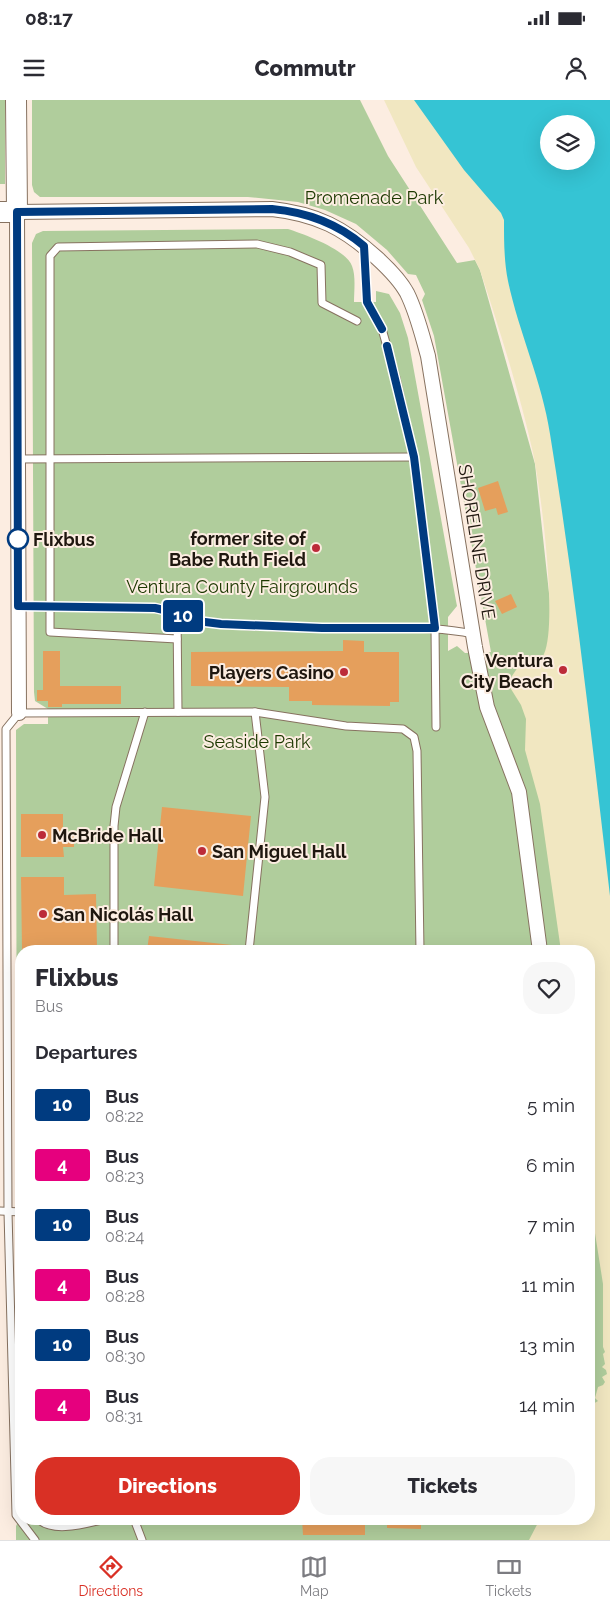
<!DOCTYPE html>
<html lang="en">
<head>
<meta charset="utf-8">
<style>
  body { margin:0; font-family:Raleway,sans-serif; background:#f7f7f7; color:#2b2b33; height:100vh; display:flex; flex-direction:column; font-size:19px; white-space:nowrap }
  * { box-sizing:border-box; margin:0 }
  p { font-size:16px; color:#7c7c81 }
  .icon { flex:none; width:28px; height:28px; fill:none; stroke:currentColor; stroke-width:2; stroke-linecap:round; stroke-linejoin:round }
  .map { position:relative; flex:1; overflow:hidden }
  .side { position:absolute; left:15px; top:845px; width:580px; height:580px; display:flex; flex-direction:column; background:#fff; border-radius:20px; box-shadow:0 5px 20px #0002 }
  .side>* { flex:none }
  .badge { padding:0 10px; border-radius:4px; font-size:18px; line-height:32px }
  .controls { position:absolute; left:540px; top:15px; display:grid; gap:10px }
  .controls a { display:grid; place-items:center; width:55px; height:55px; border-radius:50%; background:#fff; box-shadow:0 5px 20px #0002; font-size:25px }
  .map>.badge { position:absolute; translate:-50% -50%; box-shadow:0 0 0 2px #fff }
  h2 { padding:0 20px; font-size:19px; line-height:45px }
  .round { display:grid; place-items:center; flex:none; width:52px; height:52px; border-radius:20px; background:#f7f7f7 }
  .headline { display:flex; align-items:center; justify-content:space-between; height:85px; padding:0 20px }
  h1 { font-size:24px; font-weight:800; line-height:38px }
  .cta { display:flex; gap:10px; margin-top:auto; padding:10px 20px }
  .cta a { flex:1; height:58px; border-radius:20px; background:#d93025; color:#fff; font-size:20px; font-weight:800; line-height:58px; text-align:center }
  .cta a+a { background:#f7f7f7; color:#2b2b33 }
  ul { padding:0; list-style:none }
  li { display:flex; align-items:center; gap:15px; height:60px; padding:0 20px }
  li div { flex:1 }
  li b { display:block; font-size:19px }
  li em { font-style:normal }
  li .badge { min-width:55px; font-weight:700; text-align:center }
  .status { display:flex; justify-content:space-between; align-items:center; height:35px; padding:0 25px; background:#fff; direction:ltr }
  .status svg { height:14px; fill:currentColor }
  header { display:flex; justify-content:space-between; align-items:center; height:65px; padding:0 20px; background:#fff; font-size:22px; font-weight:800 }
  .tab-bar { display:flex; justify-content:space-around; align-items:center; height:70px; border-top:1px solid #e1e1e2; background:#fff; font-size:14px; color:#7c7c81 }
  .tab-bar a { display:grid; justify-items:center; gap:2px }
  .tab-bar .current { color:#d93025 }
  .map>svg:first-child { display:block }
  .green { fill:#b0cd9c; fill-rule:evenodd }
  .sand { fill:#f1e7c1 }
  .water { fill:#35c4d4; fill-rule:evenodd }
  .building { fill:#e59f5c }
  .lines { fill:none; stroke-linecap:round; stroke-linejoin:round }
  .lane-casing { stroke:#877260; stroke-width:9 }
  .street-casing { stroke:#877260; stroke-width:16 }
  .secondary-casing { stroke:#877260; stroke-width:22 }
  .lane { stroke:#fff; stroke-width:7 }
  .street { stroke:#fff; stroke-width:14 }
  .secondary { stroke:#fff; stroke-width:20 }
  .line-casing { stroke:#fff; stroke-width:11 }
  .line { stroke:#003b80; stroke-width:8 }
  .stop-dot { fill:#fff; stroke:#003b80; stroke-width:2.5 }
  .poi-dot { fill:#bc2b39; stroke:#fcede1; stroke-width:2 }
  .labels { text-anchor:middle; dominant-baseline:central; stroke-width:4; stroke-linejoin:round; paint-order:stroke }
  .park-label { font-size:18px; fill:#1c3800; stroke:#fcede1 }
  .poi-label { font-size:18px; font-weight:bold; fill:#1f170f; stroke:#fcede1; text-anchor:end }
  .stop-label { font-size:18px; font-weight:bold; fill:#1f170f; stroke:#fcede1; text-anchor:start }
  .street-label { font-size:18px; fill:#1f170f; stroke:#fcede1 }
</style>
</head>
<body>
<div class="status"><b>08:17</b><svg viewBox="0 0 49 12"><path d="M0 12V9h3v3zM5 12V6h3v6zM10 12V3h3v9zM15 12V0h3v12zM26 1h20v11H26zM47 4h2v5h-2z"/></svg></div>
<header><svg class="icon" aria-label="menu" viewBox="0 0 24 24"><path d="M4 6h16M4 12h16M4 18h16"/></svg>Commutr<svg class="icon" aria-label="person" viewBox="0 0 24 24"><circle cx="12" cy="8" r="4"/><path d="M4 21q1-7 8-7t8 7"/></svg></header>
<div class="map">
<svg width="610" height="1440" viewBox="0 0 610 1440">
  <rect width="100%" height="100%" fill="#fcede1"/>
  <g class="green">
    <rect x="0" y="0" width="5" height="84"/>
    <path d="M32 0H360L388 56 457 163 475 160 480 170 535 364 549 493 610 892V1440H16V1426L21 1416 17 1112 16 630 24 624H48V609L35 601 34 592 32 143 36 134 43 131 288 129C304 134 347 150 352 166 356 176 354 191 354 202H376V191L389 194 400 213 408 238 456 501 457 506 448 517V551L457 546 465 553 491 552 434 236 422 200 425 194 416 175 408 174 387 150 356 124 325 110 298 102 248 97H40L34 92 32 85ZM21 851H589V1419H21Z"/>
  </g>
  <path class="sand" d="M384 0H451L484 37 610 529V1440H529L540 1419H589V1335L591 1331 590 1326 594 1324V1320L590 1317 593 1304 598 1301 595 1298 598 1287 603 1285 605 1282 602 1277 607 1274 606 1270 602 1267 605 1264 603 1254 605 1252 603 1247V1184L589 1095V851H561L540 704 525 650 526 619 521 605 511 589 512 576 520 564H533C538 562 542 559 544 554 558 523 541 390 533 353 520 294 499 228 480 170L469 148 416 67Z"/>
  <path class="water" d="M414 0H610V796C592 642 575 487 550 334 542 281 519 233 508 181 504 161 504 141 504 120L501 113 464 70ZM549 24H586V61H549Z"/>
  <g class="building">
    <path d="M498 381 508 412 498 415 496 408 485 411 478 388Z"/>
    <path d="M511 494 517 507 502 514 495 501Z"/>
    <path d="M343 540 364 541V552H399V602H390V606L312 605V601H289V587L191 586V552L343 551Z"/>
    <path d="M43 551H60V586H121V604H62V607H48V601H37V590H43Z"/>
    <path d="M162 707 251 716 243 796 154 786Z"/>
    <path d="M21 714H63V735H74V747H63L64 757H21Z"/>
    <path d="M21 777H64V795L96 794 97 848 22 851Z"/>
    <path d="M149 836 232 845V851H147Z"/>
    <path d="M302 1419H365V1435H303Z"/>
    <path d="M387 1419H421V1429L387 1428Z"/>
  </g>
  <g class="lines">
    <g class="lane-casing">
      <g id="lane">
        <path d="M364 149 367 202 382 229 396 278 414 357 435 528 436 627"/>
        <path d="M18 359 414 357"/>
        <path d="M18 506 155 508C178 513 198 523 222 524 277 529 334 527 389 528 418 528 445 528 473 534"/>
        <path d="M177 513 178 612"/>
        <path d="M177 539 50 532V156L58 147 257 144 290 152 321 165 322 203 357 221"/>
        <path d="M114 851V726L116 707 145 612"/>
        <path d="M249 851 265 697 255 612"/>
        <path d="M0 1111 21 1112"/>
        <path d="M38 1419C54 1434 87 1423 106 1419"/>
        <path d="M134 1419 142 1440"/>
        <path d="M35 1440 16 1415 8 1112 6 629 19 613 255 612 346 626 403 629 414 637 417 651 420 851"/>
      </g>
    </g>
    <g class="street-casing">
      <path id="street" d="M19 613 17 112 272 109C317 114 344 128 377 158 389 169 400 180 407 193 417 213 422 235 428 256L475 547 487 607 519 692 540 851"/>
    </g>
    <g class="secondary-casing">
      <path id="secondary" d="M0 112H17L16 0"/>
    </g>
    <use href="#lane" class="lane"/>
    <use href="#street" class="street"/>
    <use href="#secondary" class="secondary"/>
  </g>
  <g class="lines">
    <g class="line-casing">
      <path id="line" d="M382 229 367 202 364 146C337 123 306 112 272 109L17 112 18 506 155 508 177 513 189 520 221 524 322 528H435L414 357 387 246"/>
    </g>
    <use href="#line" class="line"/>
  </g>
  <circle class="stop-dot" cx="18" cy="439" r="10"/>
  <g class="poi-dot">
    <circle cx="316" cy="448" r="5"/>
    <circle cx="563" cy="570" r="5"/>
    <circle cx="344" cy="572" r="5"/>
    <circle cx="42" cy="735" r="5"/>
    <circle cx="202" cy="751" r="5"/>
    <circle cx="43" cy="814" r="5"/>
  </g>
  <g class="labels">
    <g class="park-label">
      <text x="374" y="97">Promenade Park</text>
      <text x="242" y="486">Ventura County Fairgrounds</text>
      <text x="257" y="641">Seaside Park</text>
    </g>
    <g class="poi-label">
      <text x="306" y="438">former site of<tspan x="306" dy="21">Babe Ruth Field</tspan></text>
      <text x="553" y="560">Ventura<tspan x="553" dy="21">City Beach</tspan></text>
      <text x="334" y="572">Players Casino</text>
      <text x="52" y="735" text-anchor="start">McBride Hall</text>
      <text x="212" y="751" text-anchor="start">San Miguel Hall</text>
      <text x="53" y="814" text-anchor="start">San Nicolás Hall</text>
    </g>
    <g class="stop-label">
      <text x="33" y="439">Flixbus</text>
    </g>
    <g class="street-label">
      <text transform="translate(477 442) rotate(81)">SHORELINE DRIVE</text>
    </g>
  </g>
</svg>
<div class="controls">
<a><svg class="icon" aria-label="layers" viewBox="0 0 24 24"><path d="M12 4l9 5-9 5-9-5zM3 14l9 5 9-5"/></svg></a>
</div>
<b class="badge" style="left:183px;top:516px;background:#003b80;color:#fff">10</b>
<section class="side">
<div class="headline"><div><h1>Flixbus</h1><p>Bus</p></div><a class="round"><svg class="icon" aria-label="heart" viewBox="0 0 24 24"><path d="M12 20l-8-8c-3-5 5-10 8-4 3-6 11-1 8 4z"/></svg></a></div>
<h2>Departures</h2>
<ul>
<li><span class="badge" style="background:#003b80;color:#fff">10</span><div><b>Bus</b><p>08:22</p></div><em>5 min</em></li>
<li><span class="badge" style="background:#e6007e;color:#fff">4</span><div><b>Bus</b><p>08:23</p></div><em>6 min</em></li>
<li><span class="badge" style="background:#003b80;color:#fff">10</span><div><b>Bus</b><p>08:24</p></div><em>7 min</em></li>
<li><span class="badge" style="background:#e6007e;color:#fff">4</span><div><b>Bus</b><p>08:28</p></div><em>11 min</em></li>
<li><span class="badge" style="background:#003b80;color:#fff">10</span><div><b>Bus</b><p>08:30</p></div><em>13 min</em></li>
<li><span class="badge" style="background:#e6007e;color:#fff">4</span><div><b>Bus</b><p>08:31</p></div><em>14 min</em></li>
</ul>
<div class="cta"><a>Directions</a><a>Tickets</a></div>
</section>
</div>
<nav class="tab-bar">
<a class="current"><svg class="icon" aria-label="directions" viewBox="0 0 24 24"><path d="M12 3l9 9-9 9-9-9zM9 14v-3h6M13 9l2 2-2 2"/></svg>Directions</a>
<a><svg class="icon" aria-label="map" viewBox="0 0 24 24"><path d="M3 6l6-2 6 2 6-2v14l-6 2-6-2-6 2zM9 4v14M15 6v14"/></svg>Map</a>
<a><svg class="icon" aria-label="tickets" viewBox="0 0 24 24"><path d="M3 7h18v10H3zM15 7v10"/></svg>Tickets</a>
</nav>
</body>
</html>
